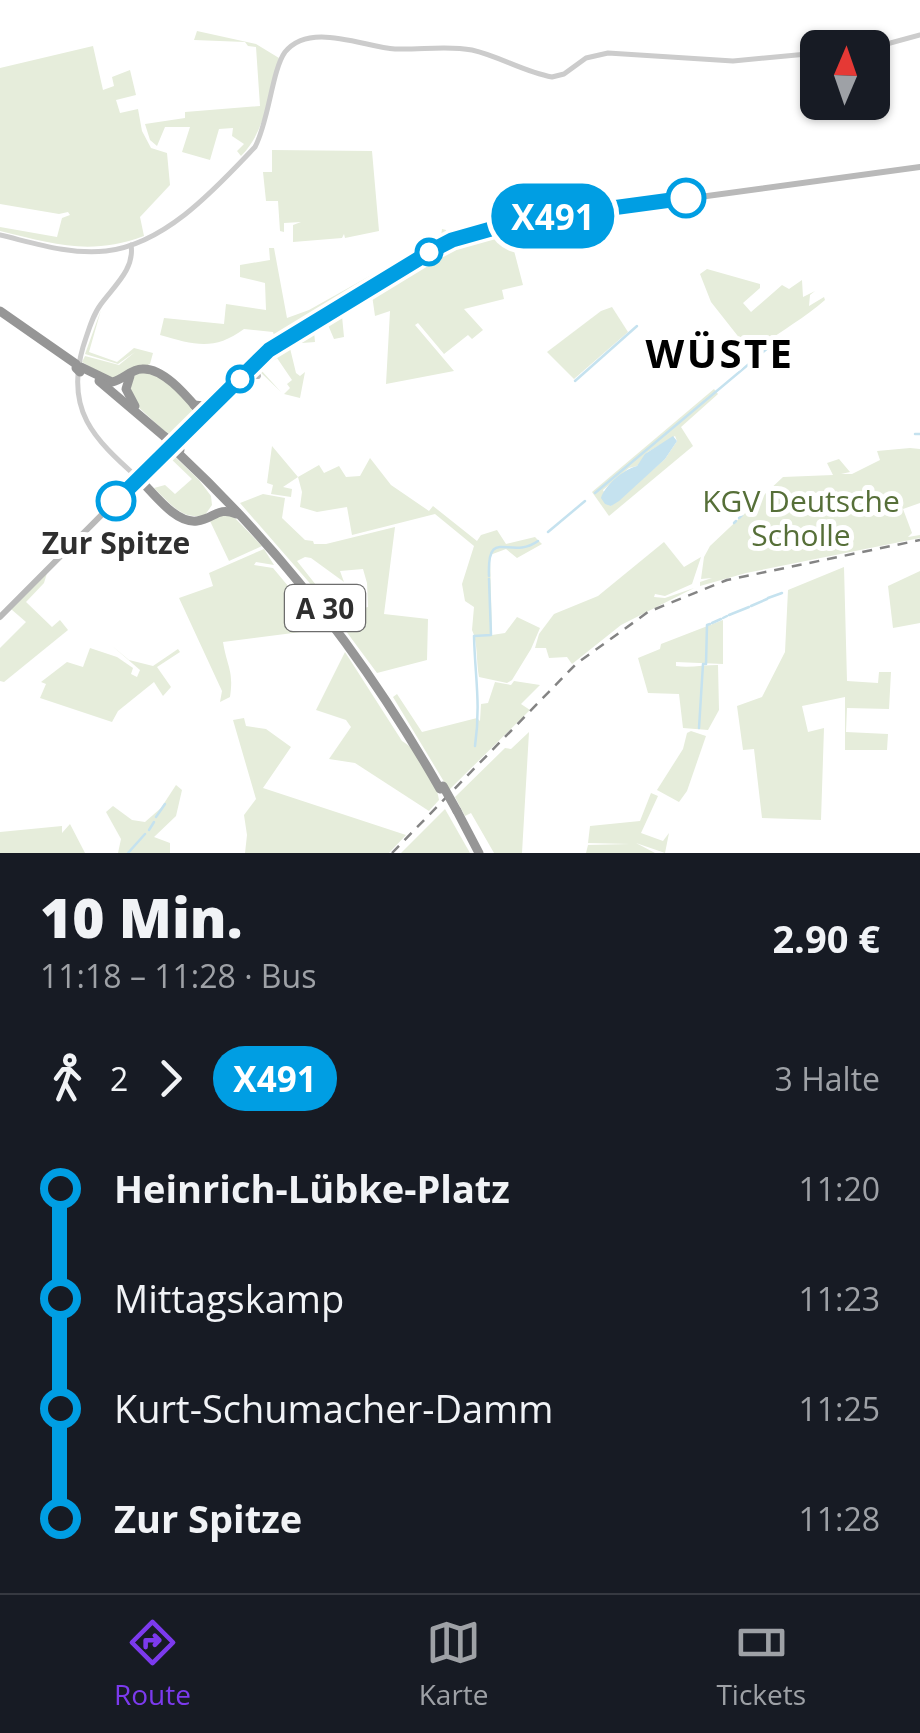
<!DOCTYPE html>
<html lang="de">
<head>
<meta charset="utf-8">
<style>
  body { margin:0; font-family:"Open Sans",sans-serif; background:#242831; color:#f1f3f6; height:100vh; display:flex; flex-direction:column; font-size:38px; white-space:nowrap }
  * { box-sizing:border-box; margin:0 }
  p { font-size:32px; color:#9ea1a6 }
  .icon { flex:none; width:55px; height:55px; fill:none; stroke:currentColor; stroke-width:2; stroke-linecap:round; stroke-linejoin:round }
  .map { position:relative; height:853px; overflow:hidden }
  .sheet { display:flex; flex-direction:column; background:#171b24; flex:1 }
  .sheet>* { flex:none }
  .badge { padding:0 20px; border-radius:32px; font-size:35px; line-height:65px }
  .needle { width:65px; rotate:2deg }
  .controls { position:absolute; left:800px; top:30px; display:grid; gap:20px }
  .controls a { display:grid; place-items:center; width:90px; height:90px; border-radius:15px; background:#171b24; box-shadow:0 2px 8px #0004; font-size:50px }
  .map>.badge { position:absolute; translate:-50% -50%; box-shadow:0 0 0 5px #fff }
  .legs { display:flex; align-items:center; gap:15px; height:110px; padding:0 40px; font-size:32px }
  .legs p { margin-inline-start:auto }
  .head { display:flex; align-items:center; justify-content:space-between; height:170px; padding:0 40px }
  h1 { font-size:55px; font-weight:800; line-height:75px }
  ul { padding:0 40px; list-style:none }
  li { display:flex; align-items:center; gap:35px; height:110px; font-size:38px }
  li i { display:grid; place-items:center; width:15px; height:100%; margin:0 12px; background:currentColor }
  li i::after { content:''; width:25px; height:25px; margin:-12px; border:8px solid; border-radius:50%; background:#171b24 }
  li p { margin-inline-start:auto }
  li:first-child i { background:linear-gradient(#0000 50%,currentColor 0) }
  li:last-child i { background:linear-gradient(currentColor 50%,#0000 0) }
  .dock { display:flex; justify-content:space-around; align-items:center; height:140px; border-top:2px solid #363941; background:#171b24; font-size:28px; color:#9ea1a6 }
  .dock a { display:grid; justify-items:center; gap:5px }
  .dock .selected { color:#7c3aed }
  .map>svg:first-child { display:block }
  .green { fill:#e6eddb; fill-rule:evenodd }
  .water { fill:#c5e2ef }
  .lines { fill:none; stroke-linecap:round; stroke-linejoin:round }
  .stream { stroke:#c5e2ef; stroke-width:2.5 }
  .tertiary { stroke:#ccc; stroke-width:5 }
  .secondary { stroke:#b9b9b9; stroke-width:6 }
  .motorway { stroke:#969696; stroke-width:9 }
  .rail { stroke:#848484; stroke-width:2.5; stroke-dasharray:10 8; stroke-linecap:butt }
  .motorway-bridge { stroke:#969696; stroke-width:9 }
  .line-1-casing { stroke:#fff; stroke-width:22 }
  .line-1 { stroke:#009ee3; stroke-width:15 }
  .stop-1-dot { fill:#fff; stroke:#009ee3; stroke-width:5 }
  .labels { text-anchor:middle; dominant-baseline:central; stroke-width:10; stroke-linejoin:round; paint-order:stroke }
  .shield { fill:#fff; stroke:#6d6d6d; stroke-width:2.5 }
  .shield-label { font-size:28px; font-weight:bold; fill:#2f2f2f }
  .park-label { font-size:30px; fill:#566f38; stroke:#fff }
  .stop-label { font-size:30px; font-weight:bold; fill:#2f2f2f; stroke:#fff }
  .district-label { font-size:40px; font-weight:bold; letter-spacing:2.5px; fill:#000; stroke:#fff }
</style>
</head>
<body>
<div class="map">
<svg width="920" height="853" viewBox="0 0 920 853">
  <rect width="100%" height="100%" fill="#fff"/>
  <g class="green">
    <path d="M197 31 256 44 279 58C268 92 267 130 241 156L237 151 244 144 232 136 233 128 219 129 210 160 182 152 190 127H165L157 146 150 140 145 124 185 118V112L260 106 256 47 248 46 245 42 194 40Z"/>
    <path d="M93 46 103 90 114 86 112 77 130 70 136 95 116 100 120 113 138 109 142 131 151 148 167 153 170 185 140 217 144 236C90 256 54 244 0 231V227L57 237 62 218 70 215 68 212 59 214 0 204V68Z"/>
    <path d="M272 150 372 151 379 231 345 238 344 234 342 238 293 242V225L301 222 284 223V232L280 231 278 201H266L263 172H272Z"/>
    <path d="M509 226 511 236 507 237 512 243 523 285 502 290 504 299 464 309 483 330 472 339 468 335 444 354 418 323 415 325 454 371 386 384 390 311 375 316 372 295 342 316 344 337 334 339 328 325 314 332 315 342 289 344 296 373 300 376 305 372 300 398 284 394 290 388 287 384 292 380 277 358 261 370 281 392 258 370 259 364C299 330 345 308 390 280 428 257 465 237 509 226Z"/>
    <path d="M442 229 446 230 448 238 275 339 273 332 244 329C214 351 195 345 160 335L164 318 224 324 226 304 266 310 265 283 240 277V265L270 260 269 248H274L287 318 309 310 441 236Z"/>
    <path d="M707 269 760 284V288L743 303 751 312 782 285 789 289 802 280 803 297 815 291 810 295 809 306 824 297 825 300C801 321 776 333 752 354L711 302 700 274Z"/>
    <path d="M612 307 628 332 574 379 547 352 601 311Z"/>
    <path d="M101 310 89 352 117 362 134 348 153 353 150 364 113 380 82 362 85 356 119 365 135 352 118 364 85 354Z"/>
    <path d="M141 372C163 372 181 397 195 411L194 417 172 438 136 405 128 385 135 375Z"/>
    <path d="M714 389 718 394 681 427 693 446 609 516 592 492ZM675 436 677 441 665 459 611 506 603 490 629 468 637 466 648 452Z"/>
    <path d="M272 446 298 477 319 465 324 473 339 466 346 477 360 476 370 458 391 485 429 511 433 506 477 541 481 535 497 530 506 544 535 537 542 544 517 558 506 549 490 555 492 635 505 633 517 617 540 628 531 649 512 680 507 683 479 677C476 661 478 642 472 630L474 607 465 601 462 584 474 546 435 514 352 535 347 507 317 512 300 507 302 492 298 477 283 487 292 489 291 497 271 494 273 485 267 483Z"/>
    <path d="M910 448 920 449V503L903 509 912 533 908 537 920 535V538L746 573 700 586V582L712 578 701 579 704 557 710 546 783 477 833 475 827 463 839 459 850 472 841 474H852L880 460 877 451Z"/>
    <path d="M170 452 199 480 211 496 212 505 205 515C182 521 170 503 154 488L165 485 175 494 192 479 167 455Z"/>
    <path d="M263 494 285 498 282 518 305 540 313 541 314 544H326L395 527 384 614 428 619 427 660 377 673 314 588 240 503ZM305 557 311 558 344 582 340 571 363 569 367 583 368 607 353 611 355 619H343L297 561Z"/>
    <path d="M232 515 262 546 229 561 210 521 217 516Z"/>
    <path d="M664 542 684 567 701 557 692 584 665 596 655 594 654 597 665 598 694 588 621 625 572 664 567 657 549 658 546 648H535L539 634 554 614 598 596Z"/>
    <path d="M264 549 274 565 256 562 254 565 273 568 324 629 223 642C227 667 234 670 230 697L220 702 222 691 179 598 213 586 209 573Z"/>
    <path d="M844 567 847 681 878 683 879 672H891L889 709 847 708 846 732 888 734 887 750H845V697L802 706 808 732 824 728 821 820 762 818 754 749 743 750 737 706 762 697 785 652 788 590Z"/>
    <path d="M920 571V623L893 628 888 586Z"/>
    <path d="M47 573 44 583 26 602 52 627 60 620 68 630 4 682 0 681V648L26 622 11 609Z"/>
    <path d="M723 620V664L676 662V666C689 668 704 665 718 665L719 710 708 730 683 728 679 694 648 693 638 658 660 649 661 644Z"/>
    <path d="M111 645 129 660 153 666 178 649 180 652 157 667 171 687 163 696 154 682 118 711 112 722 40 698 46 684 41 682 67 662 83 667 90 648 117 657 133 668 131 674 137 677 140 670Z"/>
    <path d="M345 652 402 741C420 751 436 780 439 800L429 811 355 763 329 759 351 727 346 720 316 710Z"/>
    <path d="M514 681 540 685 521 704 530 710 449 790 393 697 397 694 422 732 477 718 480 721 481 704 488 703 495 682 511 685Z"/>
    <path d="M244 718 246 726 266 729 291 747 263 788 406 835 389 853H245L247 835 244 815 256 799 233 720Z"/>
    <path d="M691 731 706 736 687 791 679 802 657 790 683 749 687 733Z"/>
    <path d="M529 732 522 853H494L471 813 465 816 455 797 505 748 511 749Z"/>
    <path d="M176 785 182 790 176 816 154 837 170 843V853H118L121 839 106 812 113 806 132 820 145 822 161 808Z"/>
    <path d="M651 793 658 796 641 833 663 841 669 833 665 853 636 843 655 853H586L588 845 630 844 588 843 590 826 640 821Z"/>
    <path d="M445 809 470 853H401Z"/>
    <path d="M70 824 85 853H0V832L62 826V833Z"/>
  </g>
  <path class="water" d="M673 436 677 441 665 459 619 501 611 506 605 504 601 498C605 485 624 469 637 466L645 454Z"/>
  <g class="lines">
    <g class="stream">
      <path d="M575 381 637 326"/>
      <path d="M915 434H920"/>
      <path d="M595 493 781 337"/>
      <path d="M746 511 752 506"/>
      <path d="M739 518 742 515"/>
      <path d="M734 523 736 521"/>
      <path d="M548 532 585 501"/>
      <path d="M489 576C487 525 510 561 538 541"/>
      <path d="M768 598 782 593"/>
      <path d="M751 606 767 599"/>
      <path d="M729 615 749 607"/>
      <path d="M723 618 727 616"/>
      <path d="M712 623 721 619"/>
      <path d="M699 728 703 664H706L707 625 710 624"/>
      <path d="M475 746C481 704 475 677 474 636L491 635 489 579"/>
      <path d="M156 817 165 804"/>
      <path d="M149 830 154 822"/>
      <path d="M128 853 145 834"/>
    </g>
    <g class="tertiary">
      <path d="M872 48 920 35"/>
      <path d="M0 235C34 243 70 255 106 251 166 244 216 188 255 147 269 121 272 70 285 52 310 21 364 47 395 49 421 50 447 45 472 50 499 56 524 72 552 77L564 74 586 58 608 53 733 61 818 53"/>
      <path d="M131 245C135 269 114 286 101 304 92 316 88 332 83 347 65 410 93 438 138 478"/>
    </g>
    <g class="secondary">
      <path d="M241 378 251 374 258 376"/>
      <path d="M215 400C277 332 466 207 560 216L920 167"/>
      <path d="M0 617 203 413"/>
    </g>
    <g class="motorway">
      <path d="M0 311 76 364"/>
      <path d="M81 367 112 382C123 380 131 369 142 369 164 367 189 399 202 414"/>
      <path d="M130 376 126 389 135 406"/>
      <path d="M99 381 165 437"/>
      <path d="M194 405 204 406 215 400"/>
      <path d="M177 452C283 551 369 664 440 789"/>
      <path d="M138 478C153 492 175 524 197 521 214 519 218 506 236 514"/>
      <path d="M457 811 479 853"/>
    </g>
    <path class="rail" d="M392 853 576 664 648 612 727 580 920 540"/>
    <g class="motorway-bridge">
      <path d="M76 368 80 372"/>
      <path d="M165 437 180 450"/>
      <path d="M443 786 457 811"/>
    </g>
  </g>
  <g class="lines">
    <g class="line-1-casing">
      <path id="line-1" d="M116 501 269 350 433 250 452 240 523 220 686 198"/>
    </g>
    <use href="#line-1" class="line-1"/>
  </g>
  <g class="stop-1-dot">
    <circle cx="686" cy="198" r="18"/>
    <circle cx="429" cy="252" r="12"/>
    <circle cx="240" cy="379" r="12"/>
    <circle cx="116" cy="501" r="18"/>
  </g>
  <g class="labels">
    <rect class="shield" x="285" y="585" width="80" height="46" rx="8"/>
    <g class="shield-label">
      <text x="325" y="608">A 30</text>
    </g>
    <g class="park-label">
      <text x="801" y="500">KGV Deutsche<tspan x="801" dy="34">Scholle</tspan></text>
    </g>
    <g class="stop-label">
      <text x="116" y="542">Zur Spitze</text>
    </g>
    <g class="district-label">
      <text x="720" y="352">WÜSTE</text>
    </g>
  </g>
</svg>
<div class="controls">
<a><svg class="needle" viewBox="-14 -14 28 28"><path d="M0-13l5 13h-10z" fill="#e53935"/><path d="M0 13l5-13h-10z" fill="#9ea1a6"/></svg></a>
</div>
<b class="badge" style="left:553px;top:216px;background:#009ee3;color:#fff">X491</b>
</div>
<section class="sheet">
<div class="head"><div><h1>10 Min.</h1><p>11:18 – 11:28 · Bus</p></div><b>2.90 €</b></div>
<div class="legs"><svg class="icon" aria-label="walk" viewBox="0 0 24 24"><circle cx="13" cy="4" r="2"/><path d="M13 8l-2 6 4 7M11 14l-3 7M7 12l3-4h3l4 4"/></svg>2<svg class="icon" aria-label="forward" viewBox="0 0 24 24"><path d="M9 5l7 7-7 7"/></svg><b class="badge" style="background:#009ee3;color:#fff">X491</b><p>3 Halte</p></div>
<ul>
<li><i style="color:#009ee3"></i><b>Heinrich-Lübke-Platz</b><p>11:20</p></li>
<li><i style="color:#009ee3"></i><span>Mittagskamp</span><p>11:23</p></li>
<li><i style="color:#009ee3"></i><span>Kurt-Schumacher-Damm</span><p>11:25</p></li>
<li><i style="color:#009ee3"></i><b>Zur Spitze</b><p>11:28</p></li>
</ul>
</section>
<nav class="dock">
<a class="selected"><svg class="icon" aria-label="directions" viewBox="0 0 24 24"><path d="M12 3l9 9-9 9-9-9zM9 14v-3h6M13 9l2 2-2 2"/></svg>Route</a>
<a><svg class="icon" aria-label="map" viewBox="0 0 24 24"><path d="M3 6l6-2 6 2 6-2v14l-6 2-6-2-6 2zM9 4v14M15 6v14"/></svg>Karte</a>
<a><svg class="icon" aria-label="tickets" viewBox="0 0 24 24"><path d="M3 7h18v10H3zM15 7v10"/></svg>Tickets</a>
</nav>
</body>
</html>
